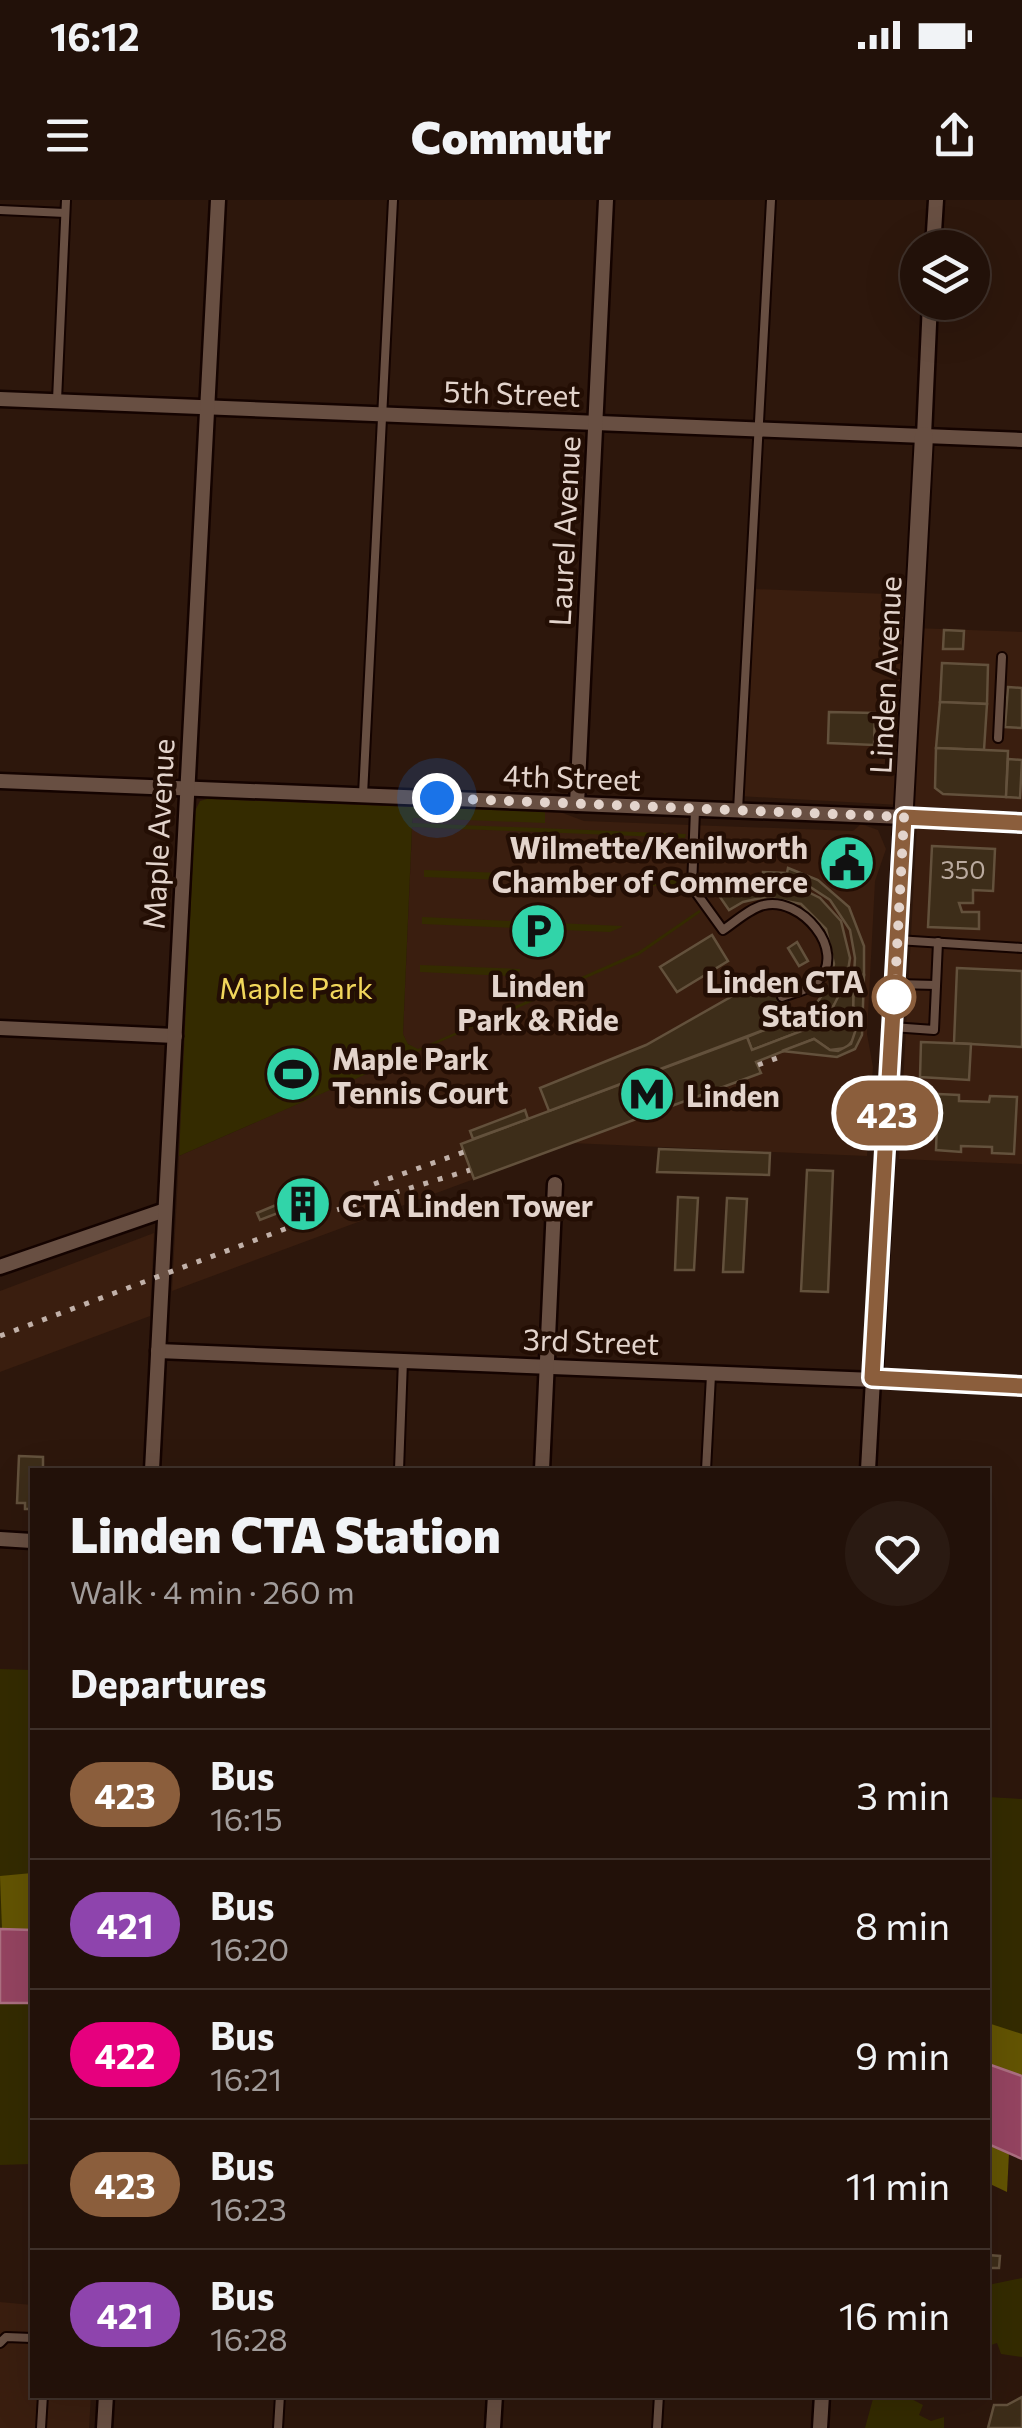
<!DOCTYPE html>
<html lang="en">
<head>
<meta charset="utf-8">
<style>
  body { margin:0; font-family:Commissioner,sans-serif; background:#2a1a12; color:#f1f3f6; height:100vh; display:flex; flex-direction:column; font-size:38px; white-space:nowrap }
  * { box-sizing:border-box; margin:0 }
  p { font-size:32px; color:#a29d9c }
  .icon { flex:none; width:55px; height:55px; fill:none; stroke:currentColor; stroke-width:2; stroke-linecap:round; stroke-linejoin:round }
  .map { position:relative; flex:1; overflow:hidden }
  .drawer { position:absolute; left:30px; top:1268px; width:960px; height:930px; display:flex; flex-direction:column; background:#221109; border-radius:0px; box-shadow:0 10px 40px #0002,0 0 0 2px #3f312a }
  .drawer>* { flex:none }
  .badge { padding:0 20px; border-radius:32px; font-size:35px; line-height:65px }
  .buttons { position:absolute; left:900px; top:30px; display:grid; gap:20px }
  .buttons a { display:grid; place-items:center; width:90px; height:90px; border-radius:50%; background:#221109; box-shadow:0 10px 40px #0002,0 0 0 2px #3f312a; font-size:50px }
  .you { position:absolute; width:50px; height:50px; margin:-25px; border:8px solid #fff; border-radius:50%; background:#1a73e8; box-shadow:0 0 0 15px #1a73e833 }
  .map>.badge { position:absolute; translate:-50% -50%; box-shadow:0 0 0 5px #fff }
  h2 { padding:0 40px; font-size:38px; line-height:90px }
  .round { display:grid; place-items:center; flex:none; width:105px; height:105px; border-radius:52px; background:#2a1a12 }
  .headline { display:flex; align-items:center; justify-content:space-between; height:170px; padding:0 40px }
  h1 { font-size:48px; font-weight:800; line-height:75px }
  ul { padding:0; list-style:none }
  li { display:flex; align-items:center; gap:30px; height:130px; padding:0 40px; border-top:2px solid #3f312a }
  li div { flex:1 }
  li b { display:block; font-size:38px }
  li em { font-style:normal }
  li .badge { min-width:110px; font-weight:700; text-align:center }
  .status { display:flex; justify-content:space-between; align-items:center; height:70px; padding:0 50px; background:#221109; direction:ltr }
  .status svg { height:28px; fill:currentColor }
  header { display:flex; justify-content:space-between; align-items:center; height:130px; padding:0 40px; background:#221109; font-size:45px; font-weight:800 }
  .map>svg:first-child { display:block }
  .built { fill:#3a1e0f }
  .green { fill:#342b00 }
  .forest { fill:#635403 }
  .water { fill:#954461; stroke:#ac6f81; stroke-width:2.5 }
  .building { fill:#3d2d19; stroke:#63513c; stroke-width:2.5 }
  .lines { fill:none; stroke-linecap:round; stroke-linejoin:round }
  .service-casing { stroke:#140300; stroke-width:12 }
  .minor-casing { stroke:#140300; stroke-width:19 }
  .tertiary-casing { stroke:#140300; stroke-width:22 }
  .service { stroke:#684f42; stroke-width:8 }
  .minor { stroke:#684f42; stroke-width:14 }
  .tertiary { stroke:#684f42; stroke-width:18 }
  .rail { stroke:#c1b1a9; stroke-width:5; stroke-dasharray:5 10; stroke-linecap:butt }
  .line-casing { stroke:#fff; stroke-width:22 }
  .line { stroke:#8b5e3c; stroke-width:15 }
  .walk { stroke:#e3d4cc; stroke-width:10; stroke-dasharray:0 18 }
  .stop-dot { fill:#fff; stroke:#8b5e3c; stroke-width:5 }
  .labels { text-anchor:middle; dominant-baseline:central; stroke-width:9; stroke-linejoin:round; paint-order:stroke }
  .number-label { font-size:25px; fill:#baaa9f }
  .street-label { font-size:30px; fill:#e3d4cc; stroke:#230e04 }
  .poi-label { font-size:30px; font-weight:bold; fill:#e3d4cc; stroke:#230e04; text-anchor:start }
  .stop-label { font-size:30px; font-weight:bold; fill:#e3d4cc; stroke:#230e04; text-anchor:end }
  .park-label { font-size:30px; fill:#f1d65b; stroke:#230e04 }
</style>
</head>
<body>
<div class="status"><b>16:12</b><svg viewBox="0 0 49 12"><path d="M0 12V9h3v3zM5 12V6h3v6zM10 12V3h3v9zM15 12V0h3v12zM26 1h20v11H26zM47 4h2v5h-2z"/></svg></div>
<header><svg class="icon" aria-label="menu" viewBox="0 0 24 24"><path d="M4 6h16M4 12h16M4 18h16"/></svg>Commutr<svg class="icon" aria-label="share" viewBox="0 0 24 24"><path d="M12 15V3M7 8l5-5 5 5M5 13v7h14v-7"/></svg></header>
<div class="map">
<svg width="1022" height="2228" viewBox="0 0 1022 2228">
  <rect width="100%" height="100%" fill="#2d170c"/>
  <g class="built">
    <path d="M753 389 914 395 913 428 1022 432V964L899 959 918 606 739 596Z"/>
    <path d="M413 607 560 612 584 621 853 631 861 624 878 630 886 649 875 681 867 834 873 867 867 956 571 943 172 1091 179 956 418 851 407 843 403 834Z"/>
    <path d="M154 1033 150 1116 0 1172V1091Z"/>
    <path d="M0 2102 32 2105V2195H91L89 2228H0Z"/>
  </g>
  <g class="green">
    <path d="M207 599 545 612V623L413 618 412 623 686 634 685 638 412 627 403 834 408 844 418 849 638 752 699 710 701 712 639 755 179 956 195 611 200 601Z"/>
    <path d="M424 670 683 680V684L679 687 424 677Z"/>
    <path d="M422 717 622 726V727L610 732 422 724Z"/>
    <path d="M420 765 520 769V771L509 776 420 772Z"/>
    <path d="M0 1469 32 1470V1964L0 1965Z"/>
    <path d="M988 1597 1022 1599V1876L988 1864Z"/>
    <path d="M1022 2078V2157L1001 2154 997 2143 988 2146V2085Z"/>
    <path d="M874 2195H904L923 2205 919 2215 931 2221 944 2217V2228H865Z"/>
  </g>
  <g class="forest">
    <path d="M32 1673V1730L2 1729 0 1676Z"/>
    <path d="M988 1823 1022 1834V1876L988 1864Z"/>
    <path d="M988 1944 1009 1953 1007 1992 988 1983Z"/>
  </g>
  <g class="water">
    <path d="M0 1729 32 1730V1803H0Z"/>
    <path d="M988 1864 1022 1876V1959L988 1944Z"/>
  </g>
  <g class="building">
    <path d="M944 430 964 431 963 449H943Z"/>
    <path d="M942 463 988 465 987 504 940 502Z"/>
    <path d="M1008 487 1022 488V528L1005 527Z"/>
    <path d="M940 502 987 504 984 550 936 548Z"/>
    <path d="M829 512 875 513 874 545 828 543Z"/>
    <path d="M936 548 1008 551 1006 597 943 594 935 588Z"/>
    <path d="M1008 559 1022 560 1020 598 1006 597Z"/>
    <path d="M853 643 867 658 861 664 864 667 853 677 849 673 832 683 824 675 837 658 834 655 844 646 847 649Z"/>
    <path d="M932 646 995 649 993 691 973 690V703H959L962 712H979V729L928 727Z"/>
    <path d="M788 668 818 680 849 707 864 746V775H854L855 758 850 730 830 700 810 687 786 679 785 683 763 682V672L787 673Z"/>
    <path d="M763 682 792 684 820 698 841 721 850 758 845 790 826 816 807 829 752 850 747 837 790 820 816 804 829 785 834 764 826 729 801 704 765 697 743 702 729 710 720 697 737 688Z"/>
    <path d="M712 735 728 761 677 792 660 767Z"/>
    <path d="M797 742 808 761 799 766 788 748Z"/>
    <path d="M957 768 1022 771V847L954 843Z"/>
    <path d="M849 775H854L853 820H857V826L854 839 846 848 830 850 814 839 756 862 761 873 474 979 461 944 747 837 752 850 807 829 832 809Z"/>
    <path d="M854 775H864L862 835 855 849 837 857 782 851 814 839 830 850 838 851 851 844 857 826V820H853Z"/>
    <path d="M774 776 790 820 549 911 540 888 646 845 752 785Z"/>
    <path d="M921 842 971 844 969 880 920 877Z"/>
    <path d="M938 894 959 895V901L989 902 990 896 1017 897 1014 954 992 953V947L961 946V952L936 950Z"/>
    <path d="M525 910 528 919 473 939 470 931Z"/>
    <path d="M659 949 770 953 769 975 657 972Z"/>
    <path d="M807 970 833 971 828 1092 801 1091Z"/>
    <path d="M309 986 318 1008 295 1018 286 996Z"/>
    <path d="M678 997 698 998 694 1070H675Z"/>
    <path d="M727 998 747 999 743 1072H723Z"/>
    <path d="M288 1000 291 1008 260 1020 257 1013Z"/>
    <path d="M19 1256 43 1257V1269L46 1270H32V1309H25V1303H17Z"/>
    <path d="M988 2055 1000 2056 999 2068H990L989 2074Z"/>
    <path d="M1022 2197V2228H988L994 2205H1007Z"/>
  </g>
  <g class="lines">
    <g class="service-casing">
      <g id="service">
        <path d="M0 10 65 13"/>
        <path d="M57 200 66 0"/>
        <path d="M998 538 1002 457"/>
        <path d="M363 595 393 0"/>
        <path d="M695 610 692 687 723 730C735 722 750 708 764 705 800 696 848 750 818 781 809 790 793 793 782 797"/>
        <path d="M738 610 771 0"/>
        <path d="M897 740 1022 748"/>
        <path d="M896 784 936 785"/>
        <path d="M892 827 934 830 938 742"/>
        <path d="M399 1270 403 1160"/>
        <path d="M706 1270 711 1175"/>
        <path d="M0 2143 6 2137 32 2138"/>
        <path d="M41 2228 43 2195"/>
        <path d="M278 2228 280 2195"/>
        <path d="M657 2228 659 2195"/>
      </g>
    </g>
    <g class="minor-casing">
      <g id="minor">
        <path d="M933 48 936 0"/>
        <path d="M0 199 1022 240"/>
        <path d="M924 236 930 102"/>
        <path d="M0 581 904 617"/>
        <path d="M577 604 606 0"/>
        <path d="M0 828 175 836"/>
        <path d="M0 1067 165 1010"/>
        <path d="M158 1151 1022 1186"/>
        <path d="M152 1270 218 0"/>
        <path d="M542 1270 555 984"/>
        <path d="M868 1270 873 1179"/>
        <path d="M0 1339 32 1341"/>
        <path d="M104 2228 106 2195"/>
        <path d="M493 2228 495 2195"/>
        <path d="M820 2228 822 2195"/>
      </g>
    </g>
    <g class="tertiary-casing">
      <g id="tertiary">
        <path d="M904 617 1022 623"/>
        <path d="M873 1179 924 236"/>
      </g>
    </g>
    <use href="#service" class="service"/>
    <use href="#minor" class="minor"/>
    <use href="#tertiary" class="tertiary"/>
    <g class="rail">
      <path d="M758 865 785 855"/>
      <path d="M374 984 464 952"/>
      <path d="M0 1136 330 1012 470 970"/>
    </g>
  </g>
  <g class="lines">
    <g class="line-casing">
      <path id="line" d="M1022 623 904 617 872 1178 1022 1186"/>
    </g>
    <use href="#line" class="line"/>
    <path class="walk" d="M437 598 904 617 894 805V797"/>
  </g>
  <defs>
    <g id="civic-disc" transform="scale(2.875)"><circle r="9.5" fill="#31d4a9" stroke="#230e04"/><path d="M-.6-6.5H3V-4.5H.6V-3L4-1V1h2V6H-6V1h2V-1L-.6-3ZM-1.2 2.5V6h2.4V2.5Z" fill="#111"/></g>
    <g id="parking-disc" transform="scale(2.875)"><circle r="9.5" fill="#31d4a9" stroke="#230e04"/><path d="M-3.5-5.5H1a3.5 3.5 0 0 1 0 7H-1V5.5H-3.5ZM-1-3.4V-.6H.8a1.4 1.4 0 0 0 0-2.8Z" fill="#111"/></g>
    <g id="stadium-disc" transform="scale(2.875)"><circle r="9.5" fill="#31d4a9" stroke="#230e04"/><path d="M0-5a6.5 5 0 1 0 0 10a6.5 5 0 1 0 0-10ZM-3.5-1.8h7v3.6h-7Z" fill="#111"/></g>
    <g id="metro-disc" transform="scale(2.875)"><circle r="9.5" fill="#31d4a9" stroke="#230e04"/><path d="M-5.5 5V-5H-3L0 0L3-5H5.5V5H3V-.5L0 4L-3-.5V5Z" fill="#111"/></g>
    <g id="building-disc" transform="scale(2.875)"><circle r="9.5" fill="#31d4a9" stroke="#230e04"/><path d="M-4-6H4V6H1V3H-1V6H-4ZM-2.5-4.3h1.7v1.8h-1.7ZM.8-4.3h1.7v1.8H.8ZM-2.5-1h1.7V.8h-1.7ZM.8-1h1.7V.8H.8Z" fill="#111"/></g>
  </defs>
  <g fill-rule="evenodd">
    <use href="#civic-disc" x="847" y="663"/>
    <use href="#parking-disc" x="538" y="731"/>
    <use href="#stadium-disc" x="293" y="874"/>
    <use href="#metro-disc" x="647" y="894"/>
    <use href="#building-disc" x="303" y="1004"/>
  </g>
  <circle class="stop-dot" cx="894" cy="797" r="20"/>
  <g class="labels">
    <g class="number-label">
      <text x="963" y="669">350</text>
    </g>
    <g class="street-label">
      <text transform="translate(512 192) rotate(2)">5th Street</text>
      <text transform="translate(563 331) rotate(-87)">Laurel Avenue</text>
      <text transform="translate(884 475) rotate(-87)">Linden Avenue</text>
      <text transform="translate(572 576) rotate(2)">4th Street</text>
      <text transform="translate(157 634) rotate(-87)">Maple Avenue</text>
      <text transform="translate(591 1140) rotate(2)">3rd Street</text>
    </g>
    <g class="poi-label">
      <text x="808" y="646" text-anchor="end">Wilmette/Kenilworth<tspan x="808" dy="34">Chamber of Commerce</tspan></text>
      <text x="538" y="784" text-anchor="middle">Linden<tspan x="538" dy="34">Park &amp; Ride</tspan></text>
      <text x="332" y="857">Maple Park<tspan x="332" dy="34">Tennis Court</tspan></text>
      <text x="686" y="894">Linden</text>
      <text x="342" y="1004">CTA Linden Tower</text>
    </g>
    <g class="stop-label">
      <text x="864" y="780">Linden CTA<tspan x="864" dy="34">Station</tspan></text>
    </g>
    <g class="park-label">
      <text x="296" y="786">Maple Park</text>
    </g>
  </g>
</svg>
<div class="buttons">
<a><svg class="icon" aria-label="layers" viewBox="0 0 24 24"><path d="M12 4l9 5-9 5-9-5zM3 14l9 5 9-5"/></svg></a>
</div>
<div class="you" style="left:437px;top:598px"></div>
<b class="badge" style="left:887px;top:913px;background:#8b5e3c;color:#fff">423</b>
<section class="drawer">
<div class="headline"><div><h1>Linden CTA Station</h1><p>Walk · 4 min · 260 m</p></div><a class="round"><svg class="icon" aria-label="heart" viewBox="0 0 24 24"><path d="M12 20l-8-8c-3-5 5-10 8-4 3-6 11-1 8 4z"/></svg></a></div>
<h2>Departures</h2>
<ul>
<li><span class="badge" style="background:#8b5e3c;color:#fff">423</span><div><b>Bus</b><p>16:15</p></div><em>3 min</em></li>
<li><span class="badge" style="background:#8e44ad;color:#fff">421</span><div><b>Bus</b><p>16:20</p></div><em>8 min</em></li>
<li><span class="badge" style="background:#e6007e;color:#fff">422</span><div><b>Bus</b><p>16:21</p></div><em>9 min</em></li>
<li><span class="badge" style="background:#8b5e3c;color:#fff">423</span><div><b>Bus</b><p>16:23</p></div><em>11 min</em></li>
<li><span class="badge" style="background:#8e44ad;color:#fff">421</span><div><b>Bus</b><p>16:28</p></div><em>16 min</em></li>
</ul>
</section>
</div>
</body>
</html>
